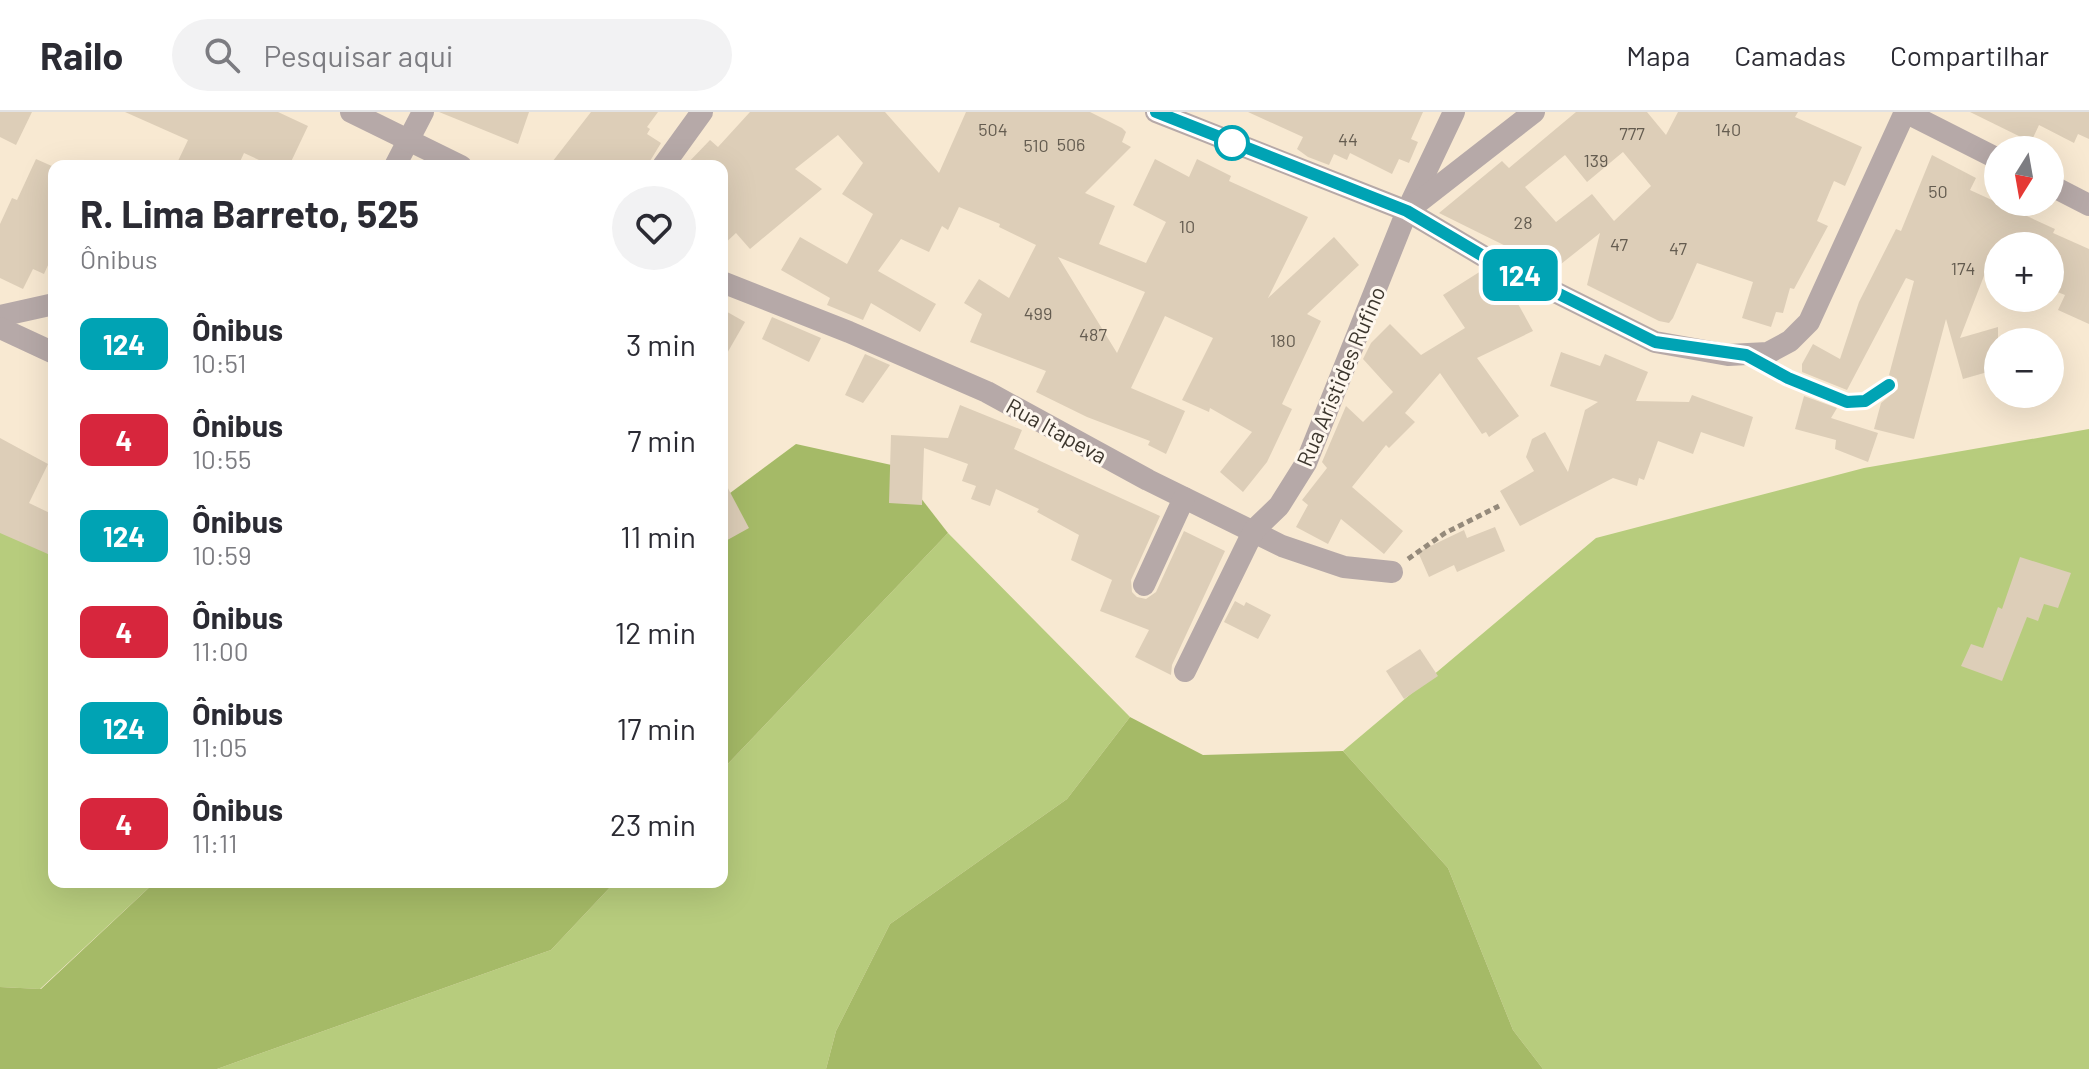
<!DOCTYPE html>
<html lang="pt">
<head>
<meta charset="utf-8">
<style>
  body { margin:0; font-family:Barlow,sans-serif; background:#f2f2f3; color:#2b2b33; height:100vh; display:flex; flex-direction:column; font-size:30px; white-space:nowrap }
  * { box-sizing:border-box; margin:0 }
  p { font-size:26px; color:#7c7c81 }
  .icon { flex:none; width:44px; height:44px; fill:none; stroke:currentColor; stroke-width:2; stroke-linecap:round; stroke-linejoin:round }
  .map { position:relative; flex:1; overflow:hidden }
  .details { position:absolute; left:48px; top:48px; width:680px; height:728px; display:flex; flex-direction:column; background:#fff; border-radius:16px; box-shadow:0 8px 32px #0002 }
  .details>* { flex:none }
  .badge { padding:0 16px; border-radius:12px; font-size:28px; line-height:52px }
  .needle { width:52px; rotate:191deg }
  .fabs { position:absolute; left:1984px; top:24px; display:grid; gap:16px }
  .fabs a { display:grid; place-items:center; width:80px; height:80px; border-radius:50%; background:#fff; box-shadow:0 8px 32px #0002; font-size:40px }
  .map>.badge { position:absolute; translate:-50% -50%; box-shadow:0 0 0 4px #fff }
  .round { display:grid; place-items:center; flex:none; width:84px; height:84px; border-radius:42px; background:#f2f2f3 }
  .headline { display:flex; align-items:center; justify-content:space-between; height:136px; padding:0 32px }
  h1 { font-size:38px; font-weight:700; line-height:60px }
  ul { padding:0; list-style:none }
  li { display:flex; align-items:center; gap:24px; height:96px; padding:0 32px }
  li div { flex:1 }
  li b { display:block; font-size:30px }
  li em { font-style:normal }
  li .badge { min-width:88px; font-weight:700; text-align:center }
  header { display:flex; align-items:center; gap:48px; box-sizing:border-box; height:112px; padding:0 40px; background:#fff; border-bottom:2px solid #e1e1e2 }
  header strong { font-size:38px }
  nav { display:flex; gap:44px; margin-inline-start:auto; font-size:28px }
  .search { width:560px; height:72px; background:#f2f2f3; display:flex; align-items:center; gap:20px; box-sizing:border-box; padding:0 28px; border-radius:44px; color:#7c7c81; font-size:30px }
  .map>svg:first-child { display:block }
  .green { fill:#b7cc7d }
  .forest { fill:#a5ba67 }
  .building { fill:#ddceb8; fill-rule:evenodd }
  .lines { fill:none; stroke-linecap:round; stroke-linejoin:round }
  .path { stroke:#958a7b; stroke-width:5; stroke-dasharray:6 4; stroke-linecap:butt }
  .service { stroke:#b6a9a8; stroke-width:14 }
  .minor { stroke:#b6a9a8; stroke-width:22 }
  .tertiary { stroke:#b6a9a8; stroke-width:22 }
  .line-casing { stroke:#fff; stroke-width:18 }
  .line { stroke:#00a3b4; stroke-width:12 }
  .stop-dot { fill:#fff; stroke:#00a3b4; stroke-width:4 }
  .labels { text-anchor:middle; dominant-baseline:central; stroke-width:6; stroke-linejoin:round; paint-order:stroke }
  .number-label { font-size:18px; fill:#645c50 }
  .street-label { font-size:22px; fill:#3c362d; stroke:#fef7ee }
</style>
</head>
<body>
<header>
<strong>Railo</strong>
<div class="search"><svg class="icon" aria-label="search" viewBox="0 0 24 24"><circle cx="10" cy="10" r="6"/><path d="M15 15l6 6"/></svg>Pesquisar aqui</div>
<nav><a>Mapa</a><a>Camadas</a><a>Compartilhar</a></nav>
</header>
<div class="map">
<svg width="2089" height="957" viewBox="0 0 2089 957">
  <rect width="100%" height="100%" fill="#f8e9d2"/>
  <g class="green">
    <path d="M2089 317V957H1543L1513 918 1448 756 1343 639 1596 426 1864 356Z"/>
    <path d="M0 414 54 445V770H155L40 877 0 875Z"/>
    <path d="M948 421 1130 605 1067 687 890 812 836 919 826 957H217L551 838 615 770H722V658Z"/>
  </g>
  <g class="forest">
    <path d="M796 332 896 354 948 421 722 658V387Z"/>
    <path d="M1130 605 1203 643 1343 639 1448 756 1513 918 1543 957H826L836 919 890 812 1067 687Z"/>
    <path d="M155 770H615L551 838 217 957H0V875L41 877Z"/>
  </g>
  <g class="building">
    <path d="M0 0H32L16 33 0 25Z"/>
    <path d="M125 0H278L308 14 289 54H272L244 41 238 54H189L178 49 188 28Z"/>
    <path d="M439 0H529L518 32Z"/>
    <path d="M591 0H658L647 15 650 17 647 22 661 31 647 54H549Z"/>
    <path d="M750 0H885L939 61 966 0H1090L1122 16 1126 20 1122 30 1131 35 1085 81 1115 94 1099 132 1146 151 1166 110 1133 93 1155 47 1189 65 1197 47 1231 64 1229 69 1308 105 1268 186 1334 125 1359 153 1307 202 1321 209 1282 292 1292 297 1267 350 1243 380 1220 360 1252 320 1210 296 1209 300 1182 288 1213 226 1165 204 1131 276 1185 299 1166 342 1148 333 1150 329 1087 305 1036 280 1046 259 970 230 982 202 964 191 979 167 1009 186 1036 133 999 115 1000 112 959 95 948 118 942 114 929 140 901 127 878 159 936 192 920 220 871 191 863 208 827 193 830 186 781 158 800 125 847 152 873 102 842 82 863 51 838 23 795 57 822 77 750 137 736 121 722 134V54H685L710 28 718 35ZM1058 145 1145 180 1117 241Z"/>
    <path d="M1248 0H1423L1411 27 1418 30 1409 51 1399 47 1392 62 1350 41 1347 48 1334 42 1329 53 1308 45 1297 37 1303 25Z"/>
    <path d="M1576 0H1647L1666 23 1678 0H1798L1795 5 1862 35 1845 74 1834 69 1817 109 1828 114 1794 177 1790 176 1783 201 1776 200 1771 215 1742 206 1753 170 1697 151 1673 206 1669 211 1659 209 1587 173 1600 121 1561 152 1537 141 1534 148 1439 101 1502 49 1509 56ZM1623 40 1651 74 1614 109 1592 82 1556 110 1525 75 1565 43 1587 70Z"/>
    <path d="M1970 0H2089V27L2078 22 2074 31 2039 13 2031 30Z"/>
    <path d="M1932 43 1976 66 1970 78 2055 117 2053 121 2089 137V212L2058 198 2065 183 2050 177V128L2047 134H1998V162L1987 156 1960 226 1998 215V257L1963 267 1946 207 1914 327 1874 317 1881 291 1898 277 1897 267 1889 263 1914 169 1906 166 1847 278 1802 260V252L1813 232 1840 247 1859 190 1896 117 1901 119Z"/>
    <path d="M36 47 54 55V140L44 162 33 157 23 177 0 166V112L12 86 17 88Z"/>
    <path d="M1481 159 1507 172 1533 219 1477 246 1519 304 1489 325 1486 320 1482 322 1440 261 1405 301 1415 310 1389 336 1386 333 1352 375 1403 419 1384 442 1341 407 1328 432 1296 415 1308 393 1302 388 1327 356 1322 350 1346 294 1363 310 1393 280 1363 247 1371 231 1390 212 1421 243 1465 216 1443 183Z"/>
    <path d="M722 197 745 210 722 250Z"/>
    <path d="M772 205 821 226 809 250 762 227Z"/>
    <path d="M1561 240 1600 254 1605 242 1648 260 1636 289 1689 290 1692 283 1753 305 1744 335 1701 320 1693 342 1658 329 1644 368 1639 366 1637 374 1613 366 1520 414 1500 379 1534 359 1526 345 1532 327 1545 320 1568 360 1585 298 1598 290 1550 274Z"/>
    <path d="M865 242 890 253 863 291 845 283Z"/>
    <path d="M1804 284 1837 296 1831 306 1878 321 1868 350 1835 337 1836 328 1795 317Z"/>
    <path d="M960 293 1022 318 1014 337 1160 404 1131 468 1132 480 1137 485 1146 487 1156 480 1184 419 1225 439 1172 553 1171 563 1135 545 1149 518 1100 499 1112 468 1071 448 1079 423 1037 400 1039 397 996 377 990 394 971 387 976 374 962 369 968 352 924 336 922 393 889 391 891 323 948 326Z"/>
    <path d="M0 326 48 352 29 391 54 403V430L48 442 0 421Z"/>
    <path d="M722 365 749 416 722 431Z"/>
    <path d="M1495 415 1505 439 1457 460 1454 453 1429 465 1418 440 1464 418 1467 426Z"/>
    <path d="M2020 445 2071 461 2058 496 2044 492 2038 509 2027 505 2002 569 1961 554 1971 532 1983 536 1998 495 2002 497Z"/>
    <path d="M1235 489 1244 494 1246 490 1271 503 1258 527 1224 510Z"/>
    <path d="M1420 537 1438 564 1404 587 1386 559Z"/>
  </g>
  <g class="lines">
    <path class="path" d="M1408 447 1445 421 1499 394"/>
    <path class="service" d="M1746 243C1770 256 1836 294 1862 289 1871 287 1881 278 1889 273"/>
    <g class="minor">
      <path d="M1905 0 1998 47"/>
      <path d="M395 54 423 0"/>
      <path d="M2050 73 2089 93"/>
      <path d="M1407 99 1483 144 1655 230 1728 243 1768 241 1790 229 1809 210 1905 0"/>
      <path d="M722 170 849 220 987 280 1148 368 1282 434 1344 455 1392 460"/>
      <path d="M0 204 54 192"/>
      <path d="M0 216 54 241"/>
      <path d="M1144 473 1184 386"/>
      <path d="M1185 559 1254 418 1279 394 1306 351 1407 99 1454 0"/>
    </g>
    <g class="tertiary">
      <path d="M351 0 461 54"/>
      <path d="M1156 0 1407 99 1534 0"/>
      <path d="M663 54 702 0"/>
    </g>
  </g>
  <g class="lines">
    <g class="line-casing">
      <path id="line" d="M1156 0 1407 99 1483 144 1655 230 1746 243 1788 266 1847 290 1865 289 1889 273"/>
    </g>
    <use href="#line" class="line"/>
  </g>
  <circle class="stop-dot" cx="1232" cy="31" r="16"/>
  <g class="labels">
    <g class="number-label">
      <text x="993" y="17">504</text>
      <text x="1728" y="17">140</text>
      <text x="1632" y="21">777</text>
      <text x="1348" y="27">44</text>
      <text x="1071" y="32">506</text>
      <text x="1036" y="33">510</text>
      <text x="1596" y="48">139</text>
      <text x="1938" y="79">50</text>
      <text x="1523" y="110">28</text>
      <text x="1187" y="114">10</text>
      <text x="1619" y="132">47</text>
      <text x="1678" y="136">47</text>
      <text x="1963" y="156">174</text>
      <text x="1038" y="201">499</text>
      <text x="1093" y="222">487</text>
      <text x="1283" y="228">180</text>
    </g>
    <g class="street-label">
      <text transform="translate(1340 264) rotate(-67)">Rua Aristides Rufino</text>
      <text transform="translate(1057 318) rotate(29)">Rua Itapeva</text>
    </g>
  </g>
</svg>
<div class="fabs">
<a><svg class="needle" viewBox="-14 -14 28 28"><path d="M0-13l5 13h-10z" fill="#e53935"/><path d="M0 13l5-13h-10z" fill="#7c7c81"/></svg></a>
<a>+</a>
<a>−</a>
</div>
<b class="badge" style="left:1520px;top:163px;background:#00a3b4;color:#fff">124</b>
<section class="details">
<div class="headline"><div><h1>R. Lima Barreto, 525</h1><p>Ônibus</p></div><a class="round"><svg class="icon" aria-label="heart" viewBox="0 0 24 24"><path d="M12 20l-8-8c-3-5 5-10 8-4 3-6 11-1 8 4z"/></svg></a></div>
<ul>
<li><span class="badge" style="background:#00a3b4;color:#fff">124</span><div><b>Ônibus</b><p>10:51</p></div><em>3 min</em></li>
<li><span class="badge" style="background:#d7263d;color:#fff">4</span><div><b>Ônibus</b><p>10:55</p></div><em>7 min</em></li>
<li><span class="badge" style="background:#00a3b4;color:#fff">124</span><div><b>Ônibus</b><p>10:59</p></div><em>11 min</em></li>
<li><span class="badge" style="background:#d7263d;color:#fff">4</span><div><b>Ônibus</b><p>11:00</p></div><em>12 min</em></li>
<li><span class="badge" style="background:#00a3b4;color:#fff">124</span><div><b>Ônibus</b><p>11:05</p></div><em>17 min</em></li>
<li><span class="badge" style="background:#d7263d;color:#fff">4</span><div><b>Ônibus</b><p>11:11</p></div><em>23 min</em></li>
</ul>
</section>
</div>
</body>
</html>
